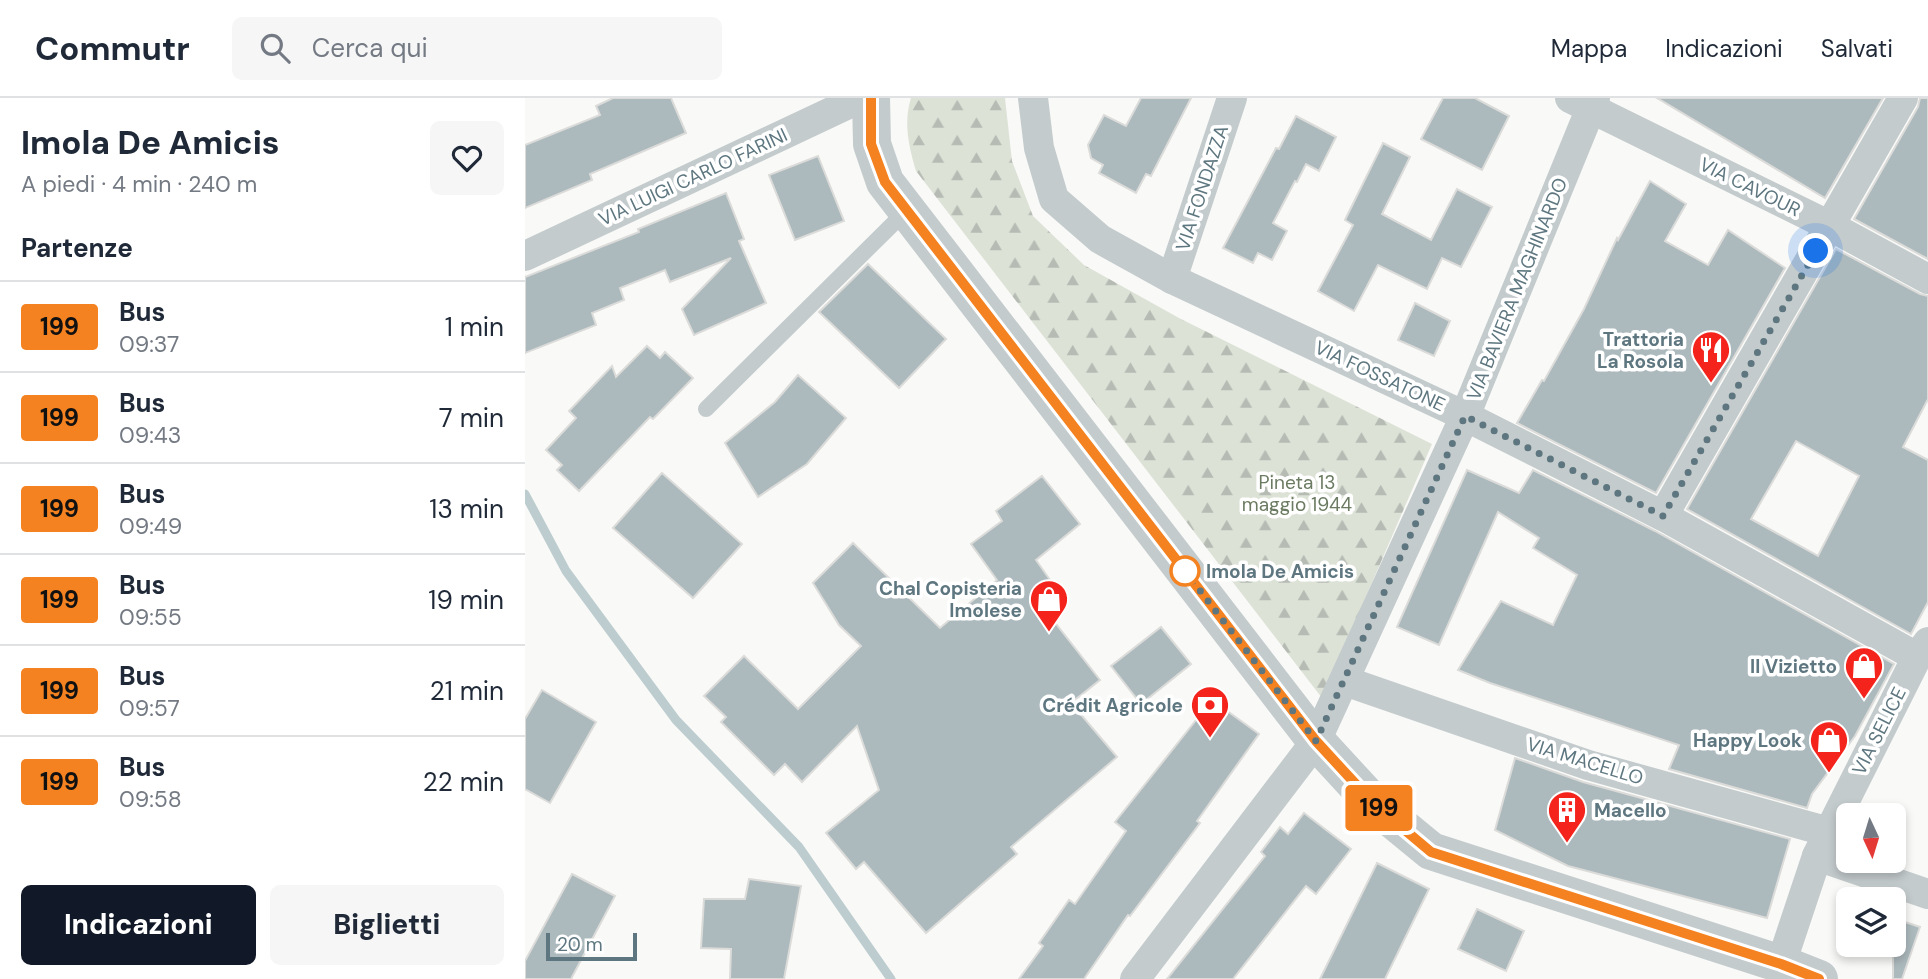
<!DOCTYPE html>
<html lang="it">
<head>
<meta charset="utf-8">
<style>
  body { margin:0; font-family:"DM Sans",sans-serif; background:#f6f6f7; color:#1f2937; height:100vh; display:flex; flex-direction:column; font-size:26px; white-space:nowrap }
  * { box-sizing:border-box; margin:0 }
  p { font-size:23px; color:#747a83 }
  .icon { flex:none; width:38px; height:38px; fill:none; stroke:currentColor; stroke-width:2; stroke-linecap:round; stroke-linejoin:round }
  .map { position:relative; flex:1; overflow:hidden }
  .panel { display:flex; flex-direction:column; background:#fff; width:525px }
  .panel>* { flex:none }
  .badge { padding:0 14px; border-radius:5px; font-size:24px; line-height:46px }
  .needle { width:46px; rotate:176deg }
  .buttons { position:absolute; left:1311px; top:705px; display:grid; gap:14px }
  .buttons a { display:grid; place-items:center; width:70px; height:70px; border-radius:10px; background:#fff; box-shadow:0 4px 10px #0003; font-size:35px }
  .scale { position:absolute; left:21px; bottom:18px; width:91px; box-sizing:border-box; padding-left:7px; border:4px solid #5d767f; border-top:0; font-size:19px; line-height:24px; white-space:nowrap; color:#5d767f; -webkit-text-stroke:5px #fff; paint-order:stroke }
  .you { position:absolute; width:35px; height:35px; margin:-18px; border:5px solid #fff; border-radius:50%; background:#1a73e8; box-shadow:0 0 0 10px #1a73e833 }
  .map>.badge { position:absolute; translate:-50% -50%; box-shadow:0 0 0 4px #fff }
  h2 { padding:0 21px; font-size:26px; line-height:63px }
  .round { display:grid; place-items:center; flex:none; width:74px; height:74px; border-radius:10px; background:#f6f6f7 }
  .overview { display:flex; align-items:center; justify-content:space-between; height:119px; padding:0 21px }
  h1 { font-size:33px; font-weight:800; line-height:52px }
  .action { display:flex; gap:14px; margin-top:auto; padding:14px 21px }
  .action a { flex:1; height:80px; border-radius:10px; background:#111827; color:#fff; font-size:28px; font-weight:800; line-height:80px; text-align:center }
  .action a+a { background:#f6f6f7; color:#1f2937 }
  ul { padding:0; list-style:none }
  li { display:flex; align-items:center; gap:21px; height:91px; padding:0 21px; border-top:2px solid #e0e1e3 }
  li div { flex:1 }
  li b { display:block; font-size:26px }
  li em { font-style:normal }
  li .badge { min-width:77px; font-weight:700; text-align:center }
  header { display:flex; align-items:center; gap:42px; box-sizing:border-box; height:98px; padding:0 35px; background:#fff; border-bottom:2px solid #e0e1e3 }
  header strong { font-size:33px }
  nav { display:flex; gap:38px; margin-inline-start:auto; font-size:24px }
  .search { width:490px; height:63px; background:#f6f6f7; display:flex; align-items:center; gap:18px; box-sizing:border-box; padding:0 24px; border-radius:10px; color:#747a83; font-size:26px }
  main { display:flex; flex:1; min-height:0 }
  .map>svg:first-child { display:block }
  .forest { fill:url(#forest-firs) }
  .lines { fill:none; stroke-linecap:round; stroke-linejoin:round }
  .stream { stroke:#bdcdcf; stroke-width:9 }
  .building { fill:#acb9bd; stroke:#dbdbd9; stroke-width:2; fill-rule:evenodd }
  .service { stroke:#c4cbcd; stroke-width:16 }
  .minor { stroke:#c4cbcd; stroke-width:30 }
  .tertiary { stroke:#c4cbcd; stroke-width:38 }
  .line-casing { stroke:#fff; stroke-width:16 }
  .line { stroke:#f58220; stroke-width:10 }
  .walk { stroke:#5d767f; stroke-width:7; stroke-dasharray:0 12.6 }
  .stop-dot { fill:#fff; stroke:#f58220; stroke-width:3.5 }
  .labels { text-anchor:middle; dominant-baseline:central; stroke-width:7; stroke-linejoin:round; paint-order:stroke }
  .street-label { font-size:19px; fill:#5d767f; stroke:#fff }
  .poi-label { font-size:19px; font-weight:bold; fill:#5d767f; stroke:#fff; text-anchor:end }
  .park-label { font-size:19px; fill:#6b7b61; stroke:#fff }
  .stop-label { font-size:19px; font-weight:bold; fill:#5d767f; stroke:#fff; text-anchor:start }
</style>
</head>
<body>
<header>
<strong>Commutr</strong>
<div class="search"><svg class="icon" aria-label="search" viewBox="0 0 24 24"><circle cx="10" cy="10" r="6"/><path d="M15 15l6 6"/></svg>Cerca qui</div>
<nav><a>Mappa</a><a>Indicazioni</a><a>Salvati</a></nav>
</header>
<main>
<section class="panel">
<div class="overview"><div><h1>Imola De Amicis</h1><p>A piedi · 4 min · 240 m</p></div><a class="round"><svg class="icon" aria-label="heart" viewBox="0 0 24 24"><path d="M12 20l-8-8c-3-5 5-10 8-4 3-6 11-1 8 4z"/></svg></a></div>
<h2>Partenze</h2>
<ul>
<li><span class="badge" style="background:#f58220;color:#111">199</span><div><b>Bus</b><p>09:37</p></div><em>1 min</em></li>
<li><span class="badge" style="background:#f58220;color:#111">199</span><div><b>Bus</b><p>09:43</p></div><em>7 min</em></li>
<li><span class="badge" style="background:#f58220;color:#111">199</span><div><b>Bus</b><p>09:49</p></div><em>13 min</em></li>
<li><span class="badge" style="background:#f58220;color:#111">199</span><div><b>Bus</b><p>09:55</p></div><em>19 min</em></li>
<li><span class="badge" style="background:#f58220;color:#111">199</span><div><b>Bus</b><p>09:57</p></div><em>21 min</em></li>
<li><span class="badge" style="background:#f58220;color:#111">199</span><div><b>Bus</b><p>09:58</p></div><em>22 min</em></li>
</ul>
<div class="action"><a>Indicazioni</a><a>Biglietti</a></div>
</section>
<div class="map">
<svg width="1403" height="881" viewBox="0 0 1403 881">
  <defs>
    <pattern id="forest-firs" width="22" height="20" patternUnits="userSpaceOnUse" patternTransform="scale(1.75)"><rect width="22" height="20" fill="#dde2d7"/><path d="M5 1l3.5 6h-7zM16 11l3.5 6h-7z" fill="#b6bcb4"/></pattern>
  </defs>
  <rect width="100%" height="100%" fill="#f9f9f7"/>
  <path class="forest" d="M386 0H480L487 63 508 118 559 167 654 220 907 346 797 600 391 73C384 49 378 25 386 0Z"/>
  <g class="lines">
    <path class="stream" d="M0 396 41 473 151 622 274 749 366 881"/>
  </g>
  <g class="building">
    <path d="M88 0H146L161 35 65 76 67 82 0 110V47L75 17 71 8Z"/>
    <path d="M616 0H666L626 78 621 76 611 95 574 75 578 67 566 60 563 47 579 17 601 28Z"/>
    <path d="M918 0H950L984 18 957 72 896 41Z"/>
    <path d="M1132 0H1358L1300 100Z"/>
    <path d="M1395 0H1403V161L1329 121 1393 9Z"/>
    <path d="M771 18 811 39 794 73 781 66 772 84 770 83 748 125 762 133 747 162 733 155 728 165 698 150 751 50 754 51Z"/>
    <path d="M858 45 885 59 857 116 906 142 932 91 967 109 936 169 917 160 902 191 853 167 829 213 793 193 828 127 820 122Z"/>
    <path d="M293 58 319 123 270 142 244 77Z"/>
    <path d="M1125 83 1161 106 1140 143 1183 167 1203 132 1260 170 1131 395 992 325 1017 282 1019 283 1059 211 1092 140 1093 142Z"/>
    <path d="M201 95 219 141 214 143 241 205 169 237 157 211 206 160 145 184 140 172 95 190 99 202 67 215 71 227 0 255V179L114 134 113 131Z"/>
    <path d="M1311 151 1395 196 1403 198V301L1378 349 1403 362V504L1386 536 1162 411ZM1271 343 1334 378 1293 458 1226 421Z"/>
    <path d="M343 166 421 241 374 290 294 214Z"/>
    <path d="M890 205 925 223 909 258 873 242Z"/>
    <path d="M122 248 135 260 140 254 168 280 128 321 125 319 54 393 32 372 37 367 21 352 51 320 44 313 87 268 91 279Z"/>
    <path d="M273 277 321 320 282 366 233 399 200 345 250 304Z"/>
    <path d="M942 372 994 395 1008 372 1130 433 1369 566 1330 638 1287 696 1282 710 1144 671 1154 647 965 585 933 572 976 503 1028 527 1052 477 1008 450 1014 440 973 414 914 547 872 529Z"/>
    <path d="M137 375 217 446 168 500 88 430Z"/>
    <path d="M517 378 555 426 511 462 530 489 514 504 575 582 546 605 592 659 486 749 492 756 401 835 339 764 331 771 301 735 354 692 332 628 277 684 260 666 249 677 196 624 201 619 179 598 219 558 273 611 336 548 314 527 288 485 328 445 415 530 472 482 446 446 477 423 471 413Z"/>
    <path d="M636 529 666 566 616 606 586 568Z"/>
    <path d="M17 592 71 624 25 705 0 691V621Z"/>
    <path d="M687 602 734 636 672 723 675 725 605 818 603 817 559 881H494L518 848 514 845 544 802 550 806 601 733 590 724Z"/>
    <path d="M990 660 1058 684 1265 741 1242 820 1043 768 970 732Z"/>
    <path d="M779 715 826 751 791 796 781 788 708 881H642L740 758 736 754 755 729 763 736Z"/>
    <path d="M852 765 904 791 860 881H795Z"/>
    <path d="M47 776 90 798 46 881H0V863Z"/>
    <path d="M224 781 276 788 259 881H205L206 851 176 850 179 801H220Z"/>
    <path d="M952 811 999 833 981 873 933 851Z"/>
    <path d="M1368 820 1395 829 1377 881H1368Z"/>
  </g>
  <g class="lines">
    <path class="service" d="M181 311 382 112"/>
    <g class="minor">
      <path d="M508 0 514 50 529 101 575 141 647 181 940 318 1138 418 1392 559"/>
      <path d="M1045 0 1305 128 1403 181"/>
      <path d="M0 158 336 0"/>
      <path d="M647 181 707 0"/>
      <path d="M1138 418 1378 0"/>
      <path d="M820 583 1063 667 1304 734"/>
      <path d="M1292 758 1403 796"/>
      <path d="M1256 866 1292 758 1392 559 1403 544"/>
      <path d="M610 881 791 643 940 318 1070 0"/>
    </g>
    <path class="tertiary" d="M346 0 347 46 360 84 791 643 850 707 906 753 1256 866 1294 881"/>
  </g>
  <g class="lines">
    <g class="line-casing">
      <path id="line" d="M346 0V46L360 84 791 643 850 707 906 754 1256 866 1294 881"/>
    </g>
    <use href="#line" class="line"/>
    <path class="walk" d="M660 473 791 643 940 318 1138 418 1291 153"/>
  </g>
  <defs>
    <g id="restaurant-pin" transform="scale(2.0125)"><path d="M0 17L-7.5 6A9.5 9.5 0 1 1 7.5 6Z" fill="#f4241c" stroke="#fff"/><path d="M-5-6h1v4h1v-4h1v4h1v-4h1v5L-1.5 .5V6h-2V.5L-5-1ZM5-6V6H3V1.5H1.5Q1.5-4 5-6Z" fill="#fff"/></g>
    <g id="shop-pin" transform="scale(2.0125)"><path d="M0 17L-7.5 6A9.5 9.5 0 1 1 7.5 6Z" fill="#f4241c" stroke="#fff"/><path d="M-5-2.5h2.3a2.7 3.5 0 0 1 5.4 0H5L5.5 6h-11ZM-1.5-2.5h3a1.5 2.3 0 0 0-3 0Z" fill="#fff"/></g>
    <g id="bank-pin" transform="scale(2.0125)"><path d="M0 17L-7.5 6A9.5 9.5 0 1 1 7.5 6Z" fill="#f4241c" stroke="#fff"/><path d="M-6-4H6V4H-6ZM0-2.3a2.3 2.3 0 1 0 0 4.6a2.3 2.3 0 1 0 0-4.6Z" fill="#fff"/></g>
    <g id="building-pin" transform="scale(2.0125)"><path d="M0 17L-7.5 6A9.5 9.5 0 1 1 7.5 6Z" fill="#f4241c" stroke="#fff"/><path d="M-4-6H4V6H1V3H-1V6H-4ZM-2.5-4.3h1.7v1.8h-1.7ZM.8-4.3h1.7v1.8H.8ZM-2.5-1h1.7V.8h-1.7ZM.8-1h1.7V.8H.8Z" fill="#fff"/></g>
  </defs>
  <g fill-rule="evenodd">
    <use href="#restaurant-pin" x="1186" y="252"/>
    <use href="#shop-pin" x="524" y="501"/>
    <use href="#shop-pin" x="1339" y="568"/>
    <use href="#bank-pin" x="685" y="607"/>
    <use href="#shop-pin" x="1304" y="642"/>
    <use href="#building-pin" x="1042" y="712"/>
  </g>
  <circle class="stop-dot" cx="660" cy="473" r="14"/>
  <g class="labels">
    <g class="street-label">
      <text transform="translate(168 79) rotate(-25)">VIA LUIGI CARLO FARINI</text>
      <text transform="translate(1225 89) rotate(26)">VIA CAVOUR</text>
      <text transform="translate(677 90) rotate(-72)">VIA FONDAZZA</text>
      <text transform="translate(992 191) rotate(-68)">VIA BAVIERA MAGHINARDO</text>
      <text transform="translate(855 278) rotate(25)">VIA FOSSATONE</text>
      <text transform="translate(1354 633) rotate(-63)">VIA SELICE</text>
      <text transform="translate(1060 663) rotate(17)">VIA MACELLO</text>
    </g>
    <g class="poi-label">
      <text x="1159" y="241">Trattoria<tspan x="1159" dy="22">La Rosola</tspan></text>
      <text x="497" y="490">Chal Copisteria<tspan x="497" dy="22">Imolese</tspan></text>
      <text x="1312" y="568">Il Vizietto</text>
      <text x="658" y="607">Crédit Agricole</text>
      <text x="1277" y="642">Happy Look</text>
      <text x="1069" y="712" text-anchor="start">Macello</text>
    </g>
    <g class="park-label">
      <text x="772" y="384">Pineta 13<tspan x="772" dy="22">maggio 1944</tspan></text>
    </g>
    <g class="stop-label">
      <text x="681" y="473">Imola De Amicis</text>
    </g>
  </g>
</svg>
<div class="buttons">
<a><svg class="needle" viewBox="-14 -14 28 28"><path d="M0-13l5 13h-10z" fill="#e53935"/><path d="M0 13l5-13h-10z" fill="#747a83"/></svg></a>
<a><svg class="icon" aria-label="layers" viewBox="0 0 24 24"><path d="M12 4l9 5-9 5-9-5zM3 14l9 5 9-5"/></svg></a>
</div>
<div class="scale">20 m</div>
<div class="you" style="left:1291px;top:153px"></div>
<b class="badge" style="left:854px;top:710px;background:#f58220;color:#111">199</b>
</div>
</main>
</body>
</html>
